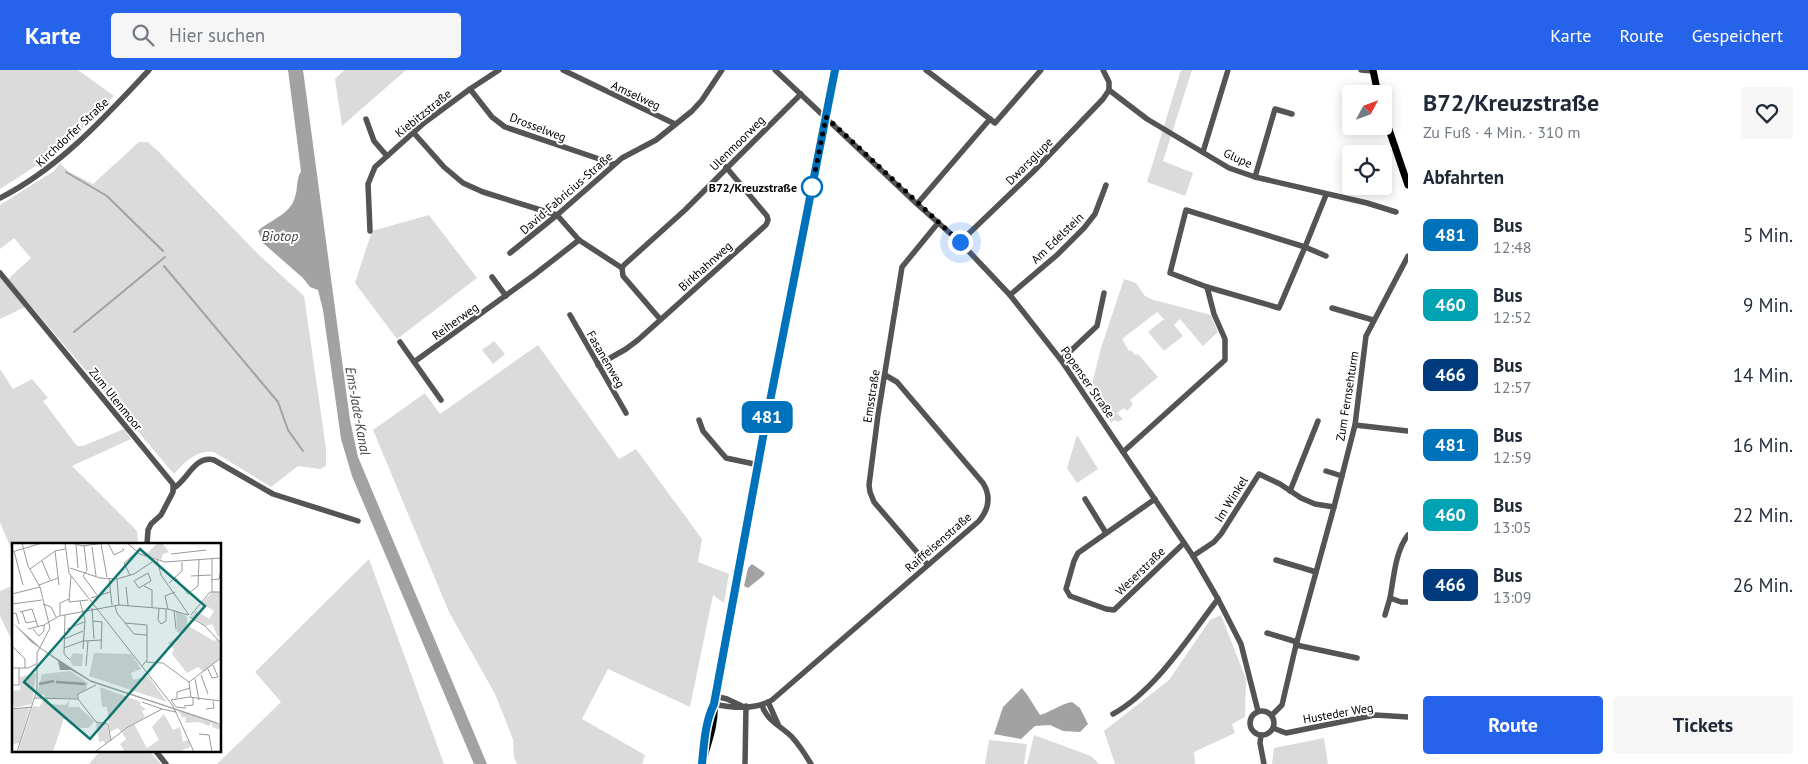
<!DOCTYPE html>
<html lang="de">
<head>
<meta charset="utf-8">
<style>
  body { margin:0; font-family:"PT Sans",sans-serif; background:#f6f6f7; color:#1f2937; height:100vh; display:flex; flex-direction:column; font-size:19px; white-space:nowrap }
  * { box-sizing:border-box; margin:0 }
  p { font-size:16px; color:#747a83 }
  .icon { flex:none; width:28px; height:28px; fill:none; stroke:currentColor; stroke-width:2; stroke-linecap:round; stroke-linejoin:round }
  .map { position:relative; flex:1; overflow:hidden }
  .details { display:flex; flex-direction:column; background:#fff; width:400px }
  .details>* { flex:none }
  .badge { padding:0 10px; border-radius:8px; font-size:18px; line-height:32px }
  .needle { width:32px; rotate:49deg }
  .tools { position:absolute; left:1342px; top:15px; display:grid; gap:10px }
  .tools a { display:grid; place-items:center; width:50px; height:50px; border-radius:5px; background:#fff; box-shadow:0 2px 12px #0003; font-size:25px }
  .you { position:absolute; width:25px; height:25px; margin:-12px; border:4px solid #fff; border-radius:50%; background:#1a73e8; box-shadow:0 0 0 8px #1a73e833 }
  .map>.badge { position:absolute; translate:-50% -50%; box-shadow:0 0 0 2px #fff }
  h2 { padding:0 15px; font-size:19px; line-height:45px }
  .round { display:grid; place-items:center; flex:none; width:52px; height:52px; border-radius:5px; background:#f6f6f7 }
  .headline { display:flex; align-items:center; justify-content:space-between; height:85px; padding:0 15px }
  h1 { font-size:24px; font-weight:700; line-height:38px }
  .cta { display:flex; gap:10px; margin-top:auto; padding:10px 15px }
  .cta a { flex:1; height:58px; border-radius:5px; background:#2563eb; color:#fff; font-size:20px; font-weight:700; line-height:58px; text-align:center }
  .cta a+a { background:#f6f6f7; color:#1f2937 }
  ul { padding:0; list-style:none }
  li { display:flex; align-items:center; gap:15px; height:70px; padding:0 15px }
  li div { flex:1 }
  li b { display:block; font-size:19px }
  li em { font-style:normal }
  li .badge { min-width:55px; font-weight:700; text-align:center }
  header { display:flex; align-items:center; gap:30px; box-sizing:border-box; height:70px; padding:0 25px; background:#2563eb; color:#fff }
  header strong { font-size:24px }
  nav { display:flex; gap:28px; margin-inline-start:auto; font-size:18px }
  .search { width:350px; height:45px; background:#f6f6f7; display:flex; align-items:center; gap:12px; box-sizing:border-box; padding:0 18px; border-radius:5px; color:#747a83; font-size:19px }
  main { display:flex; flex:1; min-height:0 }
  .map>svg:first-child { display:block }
  .green { fill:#dbdbdb }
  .water { fill:#a2a2a2 }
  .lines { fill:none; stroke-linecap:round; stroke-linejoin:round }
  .stream { stroke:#a2a2a2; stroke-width:2 }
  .minor { stroke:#545454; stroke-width:5.5 }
  .major { stroke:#000; stroke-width:7 }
  .line-casing { stroke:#fff; stroke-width:11 }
  .line { stroke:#0072bc; stroke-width:8 }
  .walk { stroke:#000; stroke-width:5; stroke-dasharray:0 9 }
  .stop-dot { fill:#fff; stroke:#0072bc; stroke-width:2.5 }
  .labels { text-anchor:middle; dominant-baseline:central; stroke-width:4; stroke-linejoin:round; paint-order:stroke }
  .street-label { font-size:12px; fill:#000; stroke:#fff }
  .stop-label { font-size:12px; font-weight:bold; fill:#000; stroke:#fff; text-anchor:end }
  .water-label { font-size:14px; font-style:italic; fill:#434343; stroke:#fff }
  .inset-river { fill:none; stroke:#a2a2a2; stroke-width:2.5 }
  .inset-road { fill:none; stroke:#999; stroke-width:1 }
  .view { fill:#0f766e; fill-opacity:0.15; stroke:#0f766e; stroke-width:2.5 }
  .inset-edge { fill:none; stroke:#000; stroke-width:2.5 }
</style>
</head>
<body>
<header>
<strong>Karte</strong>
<div class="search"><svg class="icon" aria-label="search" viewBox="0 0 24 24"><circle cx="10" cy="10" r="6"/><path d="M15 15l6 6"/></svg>Hier suchen</div>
<nav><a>Karte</a><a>Route</a><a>Gespeichert</a></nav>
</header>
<main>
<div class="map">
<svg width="1408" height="694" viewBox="0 0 1408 694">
  <rect width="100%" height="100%" fill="#fff"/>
  <g class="green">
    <path d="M0 0H78L114 26 79 62 42 92 0 119Z"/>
    <path d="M344 0H406L342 56 335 9Z"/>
    <path d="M1181 0H1192L1163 91 1193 103 1185 126 1147 112Z"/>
    <path d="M139 72H148L158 81 259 185 304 226 326 378V396L320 399 298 396 271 417 214 382C196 380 186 391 174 404L8 209 31 188 14 168 0 179V135L54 101 60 93 69 102 93 114Z"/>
    <path d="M429 145 477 208 397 269 355 213 372 161Z"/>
    <path d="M0 207 25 237 0 249Z"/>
    <path d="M1124 209 1136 213 1145 226 1154 230 1211 245 1218 262 1203 276 1180 249 1174 255 1183 266 1164 281 1148 262 1164 249 1157 242 1122 269 1129 281 1131 280 1135 285 1138 284 1158 307 1130 330 1133 334 1127 341 1124 338 1117 343 1123 349 1118 352 1114 350 1111 353 1090 322 1101 278Z"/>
    <path d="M494 271 505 284 493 294 482 280Z"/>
    <path d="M538 275 619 389 636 379 702 469 698 492 729 504 724 533 713 525 690 637 608 599 582 649 645 685 642 694H517L514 687 513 669 495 624 449 542 373 360 425 323 440 344Z"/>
    <path d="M0 299 13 319 32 309 48 328 43 331 77 376H83L124 359 131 369 72 396 137 461 138 474H14V486L0 452Z"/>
    <path d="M1077 365 1098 399 1077 413 1067 398Z"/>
    <path d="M369 489 444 694H217L281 632 255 602Z"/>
    <path d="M14 515V575L0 546V521Z"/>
    <path d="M1221 545 1246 609 1245 647 1232 654 1235 663 1194 682 1195 694H1115L1104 661 1169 610 1210 550Z"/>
    <path d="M1034 665 1091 686 1099 694H1027Z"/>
    <path d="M1324 668 1328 694H1272L1274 678Z"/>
    <path d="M989 670 1027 674 1024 694H985Z"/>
    <path d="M101 680H148L161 694H89Z"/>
  </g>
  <g class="water">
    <path d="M288 0H303L350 350 358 387 487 694H474L352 406 341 369 323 240 318 220 310 217 303 208 263 173 258 161C271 149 290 145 295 127 298 118 296 110 301 101Z"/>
    <path d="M752 494 765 503 763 506 748 518 744 516 748 498Z"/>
    <path d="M1022 618 1028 626 1040 645C1051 642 1060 634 1072 632L1080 638 1088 654 1080 662 1063 661 1050 655 1035 656 1021 669 994 664 1003 637Z"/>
  </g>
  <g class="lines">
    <g class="stream">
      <path d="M66 102 107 126 163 181"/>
      <path d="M164 196 278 332 288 360 303 381"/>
      <path d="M74 262 165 187"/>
    </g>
    <g class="minor">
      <path d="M563 0 675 54"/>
      <path d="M775 0 917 134 960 172 1010 225 1061 290 1193 486 1218 529 1241 574 1258 641"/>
      <path d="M926 0 990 49"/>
      <path d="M1103 0 1109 12V20L1147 49 1229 98 1255 107 1367 133 1396 142"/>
      <path d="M1361 0 1373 1"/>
      <path d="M470 19 492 47 505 57 614 94"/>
      <path d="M366 49 374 71 387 86"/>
      <path d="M413 62 444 97 463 113 483 122 557 145 579 170 622 198 623 206 660 249"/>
      <path d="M1203 82 1228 0"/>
      <path d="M1255 107 1275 39 1292 44"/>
      <path d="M0 128C59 98 104 48 149 0"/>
      <path d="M917 134 990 49 995 53 1041 0"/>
      <path d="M1186 140 1305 177 1279 238 1207 217 1170 203Z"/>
      <path d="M370 161 368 114 375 97 424 53 470 19 499 0"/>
      <path d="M960 172 1033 102 1103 29 1109 20"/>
      <path d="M510 183 557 145 622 88 656 70 692 41 702 30 722 0"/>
      <path d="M1326 186 1305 177 1326 125"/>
      <path d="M622 198 624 195 685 140 801 24"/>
      <path d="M0 203 173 414V422L161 445 151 454 148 460 147 474"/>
      <path d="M492 207 506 226"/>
      <path d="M1010 225 1057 185 1084 158 1095 144 1106 115"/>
      <path d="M1332 238 1373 250"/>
      <path d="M570 245 626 343"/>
      <path d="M400 272 441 330"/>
      <path d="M1061 290 1097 256 1104 223"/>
      <path d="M414 292 534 205 579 170"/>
      <path d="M598 295 626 279 638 270 766 155 768 150 767 146 726 97"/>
      <path d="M699 350 703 361 726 388 759 395"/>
      <path d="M1355 355 1408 361"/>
      <path d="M1123 382 1225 290V269L1214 244 1207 217"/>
      <path d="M1326 401 1342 406"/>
      <path d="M174 418C188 409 195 385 214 390L273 424 358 451"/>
      <path d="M1290 421 1318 351"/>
      <path d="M1085 429 1106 463"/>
      <path d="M1155 429 1078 483 1074 491 1066 519 1070 526 1106 539 1114 540 1184 473"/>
      <path d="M1408 465C1395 482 1394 507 1390 528L1401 532H1408"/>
      <path d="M1193 486 1214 472 1221 464 1259 404 1280 414 1301 428 1315 434 1334 437"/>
      <path d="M1276 490 1316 502"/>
      <path d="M928 495 874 432 870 422 869 415 878 345 902 197 938 153"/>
      <path d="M1385 545 1390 528"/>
      <path d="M1267 563 1297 572"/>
      <path d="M1296 575 1357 588"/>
      <path d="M715 626 727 629 742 636"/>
      <path d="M768 632 778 654"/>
      <path d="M714 634C732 638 755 640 772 630L979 451C989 439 991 426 983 413L897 312 885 305"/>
      <path d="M762 635C766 650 781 656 792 667 800 676 805 684 811 694"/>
      <circle cx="1262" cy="653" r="12"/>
      <path d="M1113 644C1155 621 1189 567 1218 529"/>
      <path d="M1272 645 1282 635 1296 575 1334 437 1355 355 1366 266 1408 186"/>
      <path d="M1273 658 1286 663 1375 645 1408 647"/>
      <path d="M1261 665 1260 673 1264 694"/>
      <path d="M155 680 166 694"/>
      <path d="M745 694 746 636"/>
    </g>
    <g class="major">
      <path d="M1373 0 1378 24"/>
      <path d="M1384 45 1408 115"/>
      <path d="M705 672 710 641 712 636"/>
      <path d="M702 694C707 675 716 654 714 634L726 564 835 0"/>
    </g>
  </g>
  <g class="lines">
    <g class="line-casing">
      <path id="line" d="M702 694C704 674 705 652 714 634L763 367 835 0"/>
    </g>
    <use href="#line" class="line"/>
    <path class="walk" d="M812 117 826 47 960 172"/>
  </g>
  <circle class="stop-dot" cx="812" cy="117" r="10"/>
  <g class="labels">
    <g class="street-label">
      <text transform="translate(636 25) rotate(25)">Amselweg</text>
      <text transform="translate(423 43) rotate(-39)">Kiebitzstraße</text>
      <text transform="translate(538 57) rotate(21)">Drosselweg</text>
      <text transform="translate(72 62) rotate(-43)">Kirchdorfer Straße</text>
      <text transform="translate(737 73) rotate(-45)">Ulenmoorweg</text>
      <text transform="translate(1238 88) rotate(24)">Glupe</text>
      <text transform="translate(1029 91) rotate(-45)">Dwarsglupe</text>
      <text transform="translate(566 123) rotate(-41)">David-Fabricius-Straße</text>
      <text transform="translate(1057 168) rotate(-44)">Am Edelstein</text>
      <text transform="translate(705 196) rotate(-42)">Birkhahnweg</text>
      <text transform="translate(455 251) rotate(-36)">Reiherweg</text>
      <text transform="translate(606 289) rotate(60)">Fasanenweg</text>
      <text transform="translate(1088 312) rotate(55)">Popenser Straße</text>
      <text transform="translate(871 326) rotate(-81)">Emsstraße</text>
      <text transform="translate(1347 326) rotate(-81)">Zum Fernsehturm</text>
      <text transform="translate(116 329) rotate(51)">Zum Ulenmoor</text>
      <text transform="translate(1231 429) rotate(-58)">Im Winkel</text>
      <text transform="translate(938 472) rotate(-41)">Raiffeisenstraße</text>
      <text transform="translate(1140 501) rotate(-44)">Weserstraße</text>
      <text transform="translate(1338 643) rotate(-10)">Husteder Weg</text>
    </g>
    <g class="stop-label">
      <text x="797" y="117">B72/Kreuzstraße</text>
    </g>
    <g class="water-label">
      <text x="280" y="166">Biotop</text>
      <text transform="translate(358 341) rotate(80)">Ems-Jade-Kanal</text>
    </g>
  </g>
  <g transform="translate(12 473)">
    <rect width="209" height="209" fill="#fff"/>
    <path d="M146 0H150L157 9 151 11 149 17 133 12ZM201 48 209 50V93L206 94 200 81 194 83 180 74 184 68 197 76 202 68 190 60ZM164 68 175 74V82L202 98 205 96 209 101V114L192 129 186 124 175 130 160 111 162 106 156 100 172 91 165 89ZM61 110 71 111 70 123H61L58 117ZM82 110 119 111 129 126 119 130 121 137 136 133 155 159 77 133ZM58 128 76 140 74 147 66 150 65 155H37L35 161 54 162 58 156 56 164H67L82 178 80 181 76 185H68L52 175 41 209H6L21 163 27 164 33 155 32 151 24 155 30 131ZM24 130 20 161 2 165 0 148 8 147V134ZM88 144 129 159 128 162 134 166 130 168 133 174 109 189 106 185 98 189 95 164H90ZM18 164 8 200 0 201 2 166ZM166 167 209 182V187L200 184V180L197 183 187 179 173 180 174 174H170ZM152 171 161 187 168 184 171 199 177 197 178 204 166 209H113L108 201 114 196 110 190 112 188 122 181 135 205 147 197 140 184ZM84 180 95 181 98 197 93 201 92 198 87 199Z" fill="#dbdbdb"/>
    <path d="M0 79 29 105 78 137 204 179 209 182 79 139 59 127H48L46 118 19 99Z" fill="#a2a2a2"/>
    <path class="inset-river" d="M44 139 73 141M27 141 42 138"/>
    <path class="inset-road" d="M53 0 57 30 161 163 182 209M60 0 70 3 93 0M96 0 102 12 112 7 110 5M115 0 128 11 153 19 209 15M89 1 95 34M64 2 66 25M72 3 75 27 71 33 85 52M80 4 84 33M2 8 11 42M43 8 47 42M0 9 30 0M159 11 194 7M145 17 149 32 177 72M30 18 38 37M58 25 88 35 105 36 122 31 140 19M18 26 43 8 53 6M136 30 139 38 127 45 122 38ZM118 32 112 20 125 9M59 33 57 59 76 57M179 33 199 32M163 34 176 51 186 43M97 35 100 62M105 36 107 62M199 37 207 36 209 27M157 40 170 28V19M27 42 46 35M132 43 140 47V64M186 43 187 17M114 44 116 62M200 48V16M0 51 28 44M79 55 98 49M68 58 73 77 71 106M0 61 30 57M31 61 39 64 44 74M103 63 105 70 122 91 135 92M80 65 82 96M147 65 146 77 149 81 154 78V66M156 66 153 53 163 49M162 67 164 86M10 68 14 80 24 78 26 84M8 69 20 66 24 78M0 71 4 70 7 81M48 72V60L57 56M53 72 52 111 58 117M179 72 198 49H209M178 74 193 83 209 100M81 78 90 79 89 106M113 80 135 82V117L130 123M16 86 32 82 47 73 107 62 156 66 176 72M21 86 27 93 32 88V82M55 86 72 79M52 96 71 88M0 103 13 116V125M52 105 71 98 90 97M134 119 151 120 177 139 209 115M74 123 76 98M0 125H16L24 121M196 126 200 135 206 134 201 122M189 132 196 151M183 136 187 157M177 139 179 154M0 142H7V125M22 155 66 156 84 179 96 181 99 198M165 155V149L178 145M66 156V151L84 142M130 159 150 166M172 163 181 162V155M174 165 164 164 159 157 177 154 209 158M0 166 20 164M194 166 202 165 201 158M187 191 197 192 200 209M5 209 25 147V110L38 85 28 44 16 23 10 0M83 209 116 184 150 166 164 169"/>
    <path class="view" d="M128 6 193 63 78 196 12 139Z"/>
    <rect width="209" height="209" class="inset-edge"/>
  </g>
</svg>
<div class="tools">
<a><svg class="needle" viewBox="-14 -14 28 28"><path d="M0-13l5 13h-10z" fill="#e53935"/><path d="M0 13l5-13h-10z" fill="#747a83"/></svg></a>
<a><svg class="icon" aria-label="locate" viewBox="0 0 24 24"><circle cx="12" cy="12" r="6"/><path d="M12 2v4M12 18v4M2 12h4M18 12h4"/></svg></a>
</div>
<div class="you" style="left:960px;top:172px"></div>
<b class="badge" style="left:767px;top:347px;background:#0072bc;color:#fff">481</b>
</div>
<section class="details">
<div class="headline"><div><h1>B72/Kreuzstraße</h1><p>Zu Fuß · 4 Min. · 310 m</p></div><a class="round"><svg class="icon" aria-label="heart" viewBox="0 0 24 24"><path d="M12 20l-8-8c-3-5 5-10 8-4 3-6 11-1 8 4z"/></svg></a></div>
<h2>Abfahrten</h2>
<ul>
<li><span class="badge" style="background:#0072bc;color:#fff">481</span><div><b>Bus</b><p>12:48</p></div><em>5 Min.</em></li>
<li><span class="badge" style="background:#00a3b4;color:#fff">460</span><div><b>Bus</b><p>12:52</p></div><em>9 Min.</em></li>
<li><span class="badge" style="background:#003b80;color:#fff">466</span><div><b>Bus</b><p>12:57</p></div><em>14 Min.</em></li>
<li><span class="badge" style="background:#0072bc;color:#fff">481</span><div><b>Bus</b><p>12:59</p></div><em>16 Min.</em></li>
<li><span class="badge" style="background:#00a3b4;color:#fff">460</span><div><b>Bus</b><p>13:05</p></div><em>22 Min.</em></li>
<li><span class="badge" style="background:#003b80;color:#fff">466</span><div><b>Bus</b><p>13:09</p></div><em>26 Min.</em></li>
</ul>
<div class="cta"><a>Route</a><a>Tickets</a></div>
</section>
</main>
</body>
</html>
